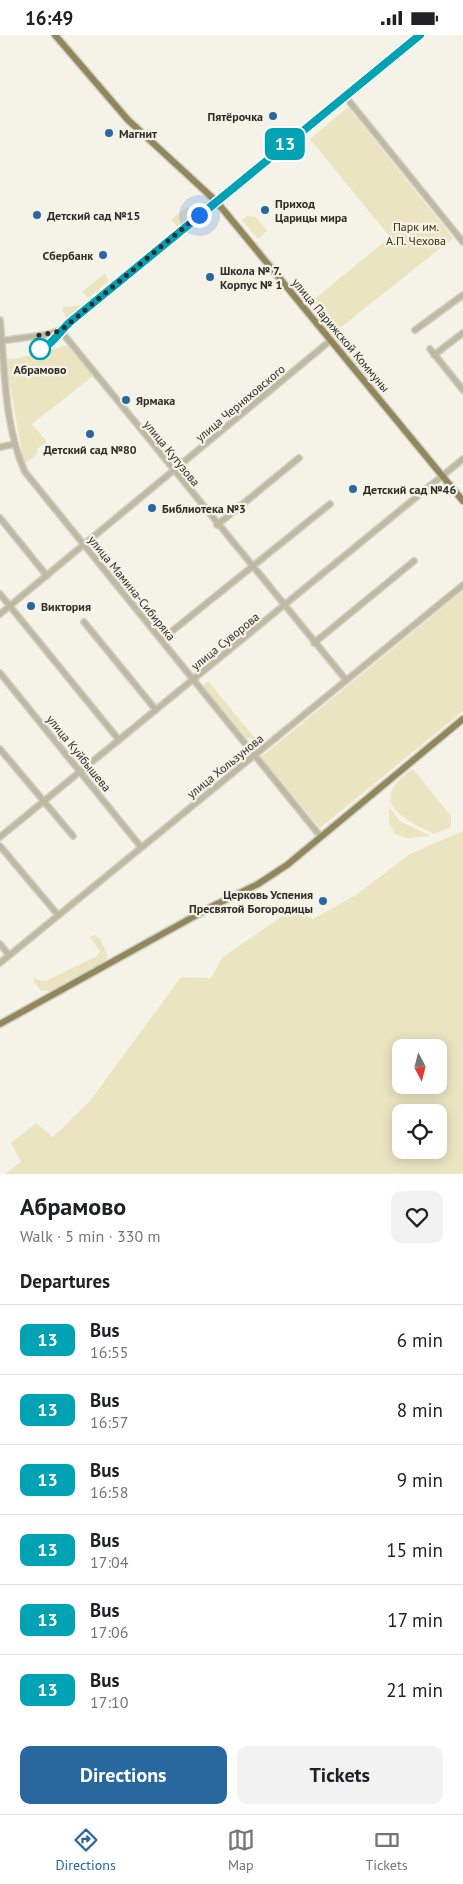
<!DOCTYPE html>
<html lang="en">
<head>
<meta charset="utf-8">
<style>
  body { margin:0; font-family:"PT Sans",sans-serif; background:#f2f2f2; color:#202124; height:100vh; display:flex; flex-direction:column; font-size:19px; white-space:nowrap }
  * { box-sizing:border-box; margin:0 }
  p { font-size:16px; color:#757577 }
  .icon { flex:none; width:28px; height:28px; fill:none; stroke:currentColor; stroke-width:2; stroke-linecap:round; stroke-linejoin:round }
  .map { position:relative; height:1139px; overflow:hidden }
  .sheet { display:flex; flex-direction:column; background:#fff; flex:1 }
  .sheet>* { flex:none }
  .badge { padding:0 10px; border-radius:8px; font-size:18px; line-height:32px }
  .needle { width:32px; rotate:173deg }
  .controls { position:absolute; left:392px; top:1004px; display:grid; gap:10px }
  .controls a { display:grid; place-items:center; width:55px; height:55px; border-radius:10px; background:#fff; box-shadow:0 2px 12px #0003; font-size:25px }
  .you { position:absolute; width:25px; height:25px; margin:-12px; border:4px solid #fff; border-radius:50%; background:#1a73e8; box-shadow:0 0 0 8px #1a73e833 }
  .map>.badge { position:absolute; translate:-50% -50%; box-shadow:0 0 0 2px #fff }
  h2 { padding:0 20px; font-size:19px; line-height:45px }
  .round { display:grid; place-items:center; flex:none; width:52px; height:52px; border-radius:10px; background:#f2f2f2 }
  .headline { display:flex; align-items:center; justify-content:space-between; height:85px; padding:0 20px }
  h1 { font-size:24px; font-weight:600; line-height:38px }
  .action { display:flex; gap:10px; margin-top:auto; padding:10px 20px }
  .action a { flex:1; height:58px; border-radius:10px; background:#28689e; color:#fff; font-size:20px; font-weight:600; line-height:58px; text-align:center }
  .action a+a { background:#f2f2f2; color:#202124 }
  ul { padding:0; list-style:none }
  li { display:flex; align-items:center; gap:15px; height:70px; padding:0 20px; border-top:1px solid #e0e0e0 }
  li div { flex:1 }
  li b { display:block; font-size:19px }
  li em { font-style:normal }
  li .badge { min-width:55px; font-weight:700; text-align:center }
  .status { display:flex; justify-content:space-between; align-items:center; height:35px; padding:0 25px; background:#fff; direction:ltr }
  .status svg { height:14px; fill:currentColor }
  .tabs { display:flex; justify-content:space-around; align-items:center; height:70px; border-top:1px solid #e0e0e0; background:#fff; font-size:14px; color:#757577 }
  .tabs a { display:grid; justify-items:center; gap:2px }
  .tabs .selected { color:#28689e }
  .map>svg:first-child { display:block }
  .green { fill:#ebe4c1; fill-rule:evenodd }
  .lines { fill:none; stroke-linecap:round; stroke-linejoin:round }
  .minor-casing { stroke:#d1cfc5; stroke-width:8 }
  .major-casing { stroke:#d1cfc5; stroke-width:9 }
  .minor { stroke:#beb9a1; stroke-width:5 }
  .major { stroke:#91875b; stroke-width:6 }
  .line-casing { stroke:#fff; stroke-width:11 }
  .line { stroke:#00a3b4; stroke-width:8 }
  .walk { stroke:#2d2c28; stroke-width:5; stroke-dasharray:0 9 }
  .poi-dot { fill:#28689e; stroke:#f5f3e8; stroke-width:2 }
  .stop-dot { fill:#fff; stroke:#00a3b4; stroke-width:2.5 }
  .labels { text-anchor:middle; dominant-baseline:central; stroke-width:4.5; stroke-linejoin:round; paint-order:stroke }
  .poi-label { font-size:12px; font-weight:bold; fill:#2d2c28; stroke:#f5f3e8; text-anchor:start }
  .park-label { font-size:12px; fill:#393003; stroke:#f5f3e8 }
  .street-label { font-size:12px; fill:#2d2c28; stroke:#f5f3e8 }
  .stop-label { font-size:12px; font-weight:bold; fill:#2d2c28; stroke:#f5f3e8 }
</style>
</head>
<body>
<div class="status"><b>16:49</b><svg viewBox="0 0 49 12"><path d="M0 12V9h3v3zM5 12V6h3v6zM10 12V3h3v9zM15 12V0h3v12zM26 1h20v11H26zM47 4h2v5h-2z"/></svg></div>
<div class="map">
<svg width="463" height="1139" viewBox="0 0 463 1139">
  <rect width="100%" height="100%" fill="#f5f3e8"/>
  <g class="green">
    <path d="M348 72 453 203 335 297 311 267 390 202 310 104Z"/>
    <path d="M303 101 304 102 269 131 270 127Z"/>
    <path d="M267 133 227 166 226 164 262 134Z"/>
    <path d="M187 172 195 180 178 192 171 185Z"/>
    <path d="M247 181 256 182 267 196 258 204 242 185Z"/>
    <path d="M105 238 109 246 88 263 82 257Z"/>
    <path d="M86 267 87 270 71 283H67L62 275 64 272 82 270Z"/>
    <path d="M67 310 93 341 32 389 47 407 37 414V419L24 429 9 344 7 323 14 324 37 319 39 321 44 319V317Z"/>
    <path d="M463 556V676L320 793 261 722Z"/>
    <path d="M208 646 258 707 255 709 249 702 247 704 203 650Z"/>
    <path d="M413 734 451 781V792L434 799C400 783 367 765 413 734Z"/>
    <path d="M389 772 401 787 431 801 407 803 395 799 389 787Z"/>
    <path d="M463 796V1139H5L21 1127 11 1108 36 1088 53 1102 90 1066 181 942 211 943 223 922 300 869 306 880 313 884 356 860 410 819ZM401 1012H439V1050H401ZM401 1078H439V1115H401Z"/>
    <path d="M95 900 100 904 108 921 105 926 51 956H41L34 947V941L37 945 46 946 97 921 100 916 90 902Z"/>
  </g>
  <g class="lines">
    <g class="minor-casing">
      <g id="minor">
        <path d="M345 61 463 207"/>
        <path d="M0 285C5 334 4 391 25 437L321 802"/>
        <path d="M60 295 346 645"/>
        <path d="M415 295 463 260"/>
        <path d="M0 306 50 299 60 295 216 166"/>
        <path d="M430 314 463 355"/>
        <path d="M434 320 463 298"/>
        <path d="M0 412 15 409"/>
        <path d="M0 483 47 541"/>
        <path d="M217 490 299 423"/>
        <path d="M0 559 119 705"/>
        <path d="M0 579 331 305"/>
        <path d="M84 587 156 675"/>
        <path d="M161 605 330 469"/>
        <path d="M314 608 414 526"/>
        <path d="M0 638 141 812"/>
        <path d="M0 714 73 801"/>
        <path d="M0 802 463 424"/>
        <path d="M0 811 58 880"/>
        <path d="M0 909 9 920"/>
        <path d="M0 928 463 550"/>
      </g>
    </g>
    <g class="major-casing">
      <g id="major">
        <path d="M55 0 128 85 216 166 463 466"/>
        <path d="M216 166 420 0"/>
        <path d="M0 989 211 872 258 849 287 830 463 684"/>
      </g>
    </g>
    <use href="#minor" class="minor"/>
    <use href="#major" class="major"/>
  </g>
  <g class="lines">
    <g class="line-casing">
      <path id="line" d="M38 315C52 311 59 297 70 287L420 0"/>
    </g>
    <use href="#line" class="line"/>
    <path class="walk" d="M40 314 35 301 60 296 199 180"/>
  </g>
  <g class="poi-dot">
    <circle cx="273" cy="81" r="5"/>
    <circle cx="109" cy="98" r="5"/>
    <circle cx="265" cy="175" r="5"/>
    <circle cx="37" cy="180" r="5"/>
    <circle cx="103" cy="220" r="5"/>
    <circle cx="210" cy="242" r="5"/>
    <circle cx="126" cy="365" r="5"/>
    <circle cx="90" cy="399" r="5"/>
    <circle cx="353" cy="454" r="5"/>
    <circle cx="152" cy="473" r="5"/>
    <circle cx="31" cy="571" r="5"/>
    <circle cx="323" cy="866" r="5"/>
  </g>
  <circle class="stop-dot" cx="40" cy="314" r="10"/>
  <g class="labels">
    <g class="poi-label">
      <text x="263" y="81" text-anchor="end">Пятёрочка</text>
      <text x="119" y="98">Магнит</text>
      <text x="275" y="168">Приход<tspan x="275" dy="14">Царицы мира</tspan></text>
      <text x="47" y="180">Детский сад №15</text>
      <text x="93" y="220" text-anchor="end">Сбербанк</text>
      <text x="220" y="235">Школа № 7.<tspan x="220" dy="14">Корпус № 1</tspan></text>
      <text x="136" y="365">Ярмака</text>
      <text x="90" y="414" text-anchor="middle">Детский сад №80</text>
      <text x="363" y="454">Детский сад №46</text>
      <text x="162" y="473">Библиотека №3</text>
      <text x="41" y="571">Виктория</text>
      <text x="313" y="859" text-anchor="end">Церковь Успения<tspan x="313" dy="14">Пресвятой Богородицы</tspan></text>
    </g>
    <g class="park-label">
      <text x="416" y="191">Парк им.<tspan x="416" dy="14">А.П. Чехова</tspan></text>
    </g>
    <g class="street-label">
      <text transform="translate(341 300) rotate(50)">улица Парижской Коммуны</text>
      <text transform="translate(240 368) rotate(-40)">улица Черняховского</text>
      <text transform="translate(172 418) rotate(51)">улица Кутузова</text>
      <text transform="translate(132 553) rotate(51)">улица Мамина-Сибиряка</text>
      <text transform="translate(225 606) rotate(-39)">улица Суворова</text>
      <text transform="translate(79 718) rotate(51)">улица Куйбышева</text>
      <text transform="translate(225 731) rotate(-39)">улица Хользунова</text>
    </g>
    <g class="stop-label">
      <text x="40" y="334">Абрамово</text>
    </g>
  </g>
</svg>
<div class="controls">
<a><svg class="needle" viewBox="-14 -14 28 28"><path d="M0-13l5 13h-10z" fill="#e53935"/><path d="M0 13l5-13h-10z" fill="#757577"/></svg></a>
<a><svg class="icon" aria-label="locate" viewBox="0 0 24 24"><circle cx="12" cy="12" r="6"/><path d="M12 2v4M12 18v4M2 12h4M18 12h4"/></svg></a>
</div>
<div class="you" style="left:199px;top:180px"></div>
<b class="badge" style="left:285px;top:109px;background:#00a3b4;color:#fff">13</b>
</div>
<section class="sheet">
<div class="headline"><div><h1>Абрамово</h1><p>Walk · 5 min · 330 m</p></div><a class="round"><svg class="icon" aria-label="heart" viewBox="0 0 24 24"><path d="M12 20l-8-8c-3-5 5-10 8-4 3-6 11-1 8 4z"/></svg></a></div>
<h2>Departures</h2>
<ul>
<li><span class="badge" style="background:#00a3b4;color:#fff">13</span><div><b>Bus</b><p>16:55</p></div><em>6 min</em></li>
<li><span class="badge" style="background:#00a3b4;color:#fff">13</span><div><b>Bus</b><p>16:57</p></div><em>8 min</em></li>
<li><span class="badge" style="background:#00a3b4;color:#fff">13</span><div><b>Bus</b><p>16:58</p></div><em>9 min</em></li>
<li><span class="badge" style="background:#00a3b4;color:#fff">13</span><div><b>Bus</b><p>17:04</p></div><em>15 min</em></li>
<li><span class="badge" style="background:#00a3b4;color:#fff">13</span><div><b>Bus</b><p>17:06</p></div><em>17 min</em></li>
<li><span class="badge" style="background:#00a3b4;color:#fff">13</span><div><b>Bus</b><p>17:10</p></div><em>21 min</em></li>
</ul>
<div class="action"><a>Directions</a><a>Tickets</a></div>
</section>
<nav class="tabs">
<a class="selected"><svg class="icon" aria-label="directions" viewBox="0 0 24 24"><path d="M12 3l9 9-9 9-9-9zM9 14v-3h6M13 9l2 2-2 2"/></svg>Directions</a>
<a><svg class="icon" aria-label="map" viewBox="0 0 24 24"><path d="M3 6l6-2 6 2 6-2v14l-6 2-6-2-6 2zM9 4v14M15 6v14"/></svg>Map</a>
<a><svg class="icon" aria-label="tickets" viewBox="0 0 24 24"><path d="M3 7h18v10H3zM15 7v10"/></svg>Tickets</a>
</nav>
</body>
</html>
